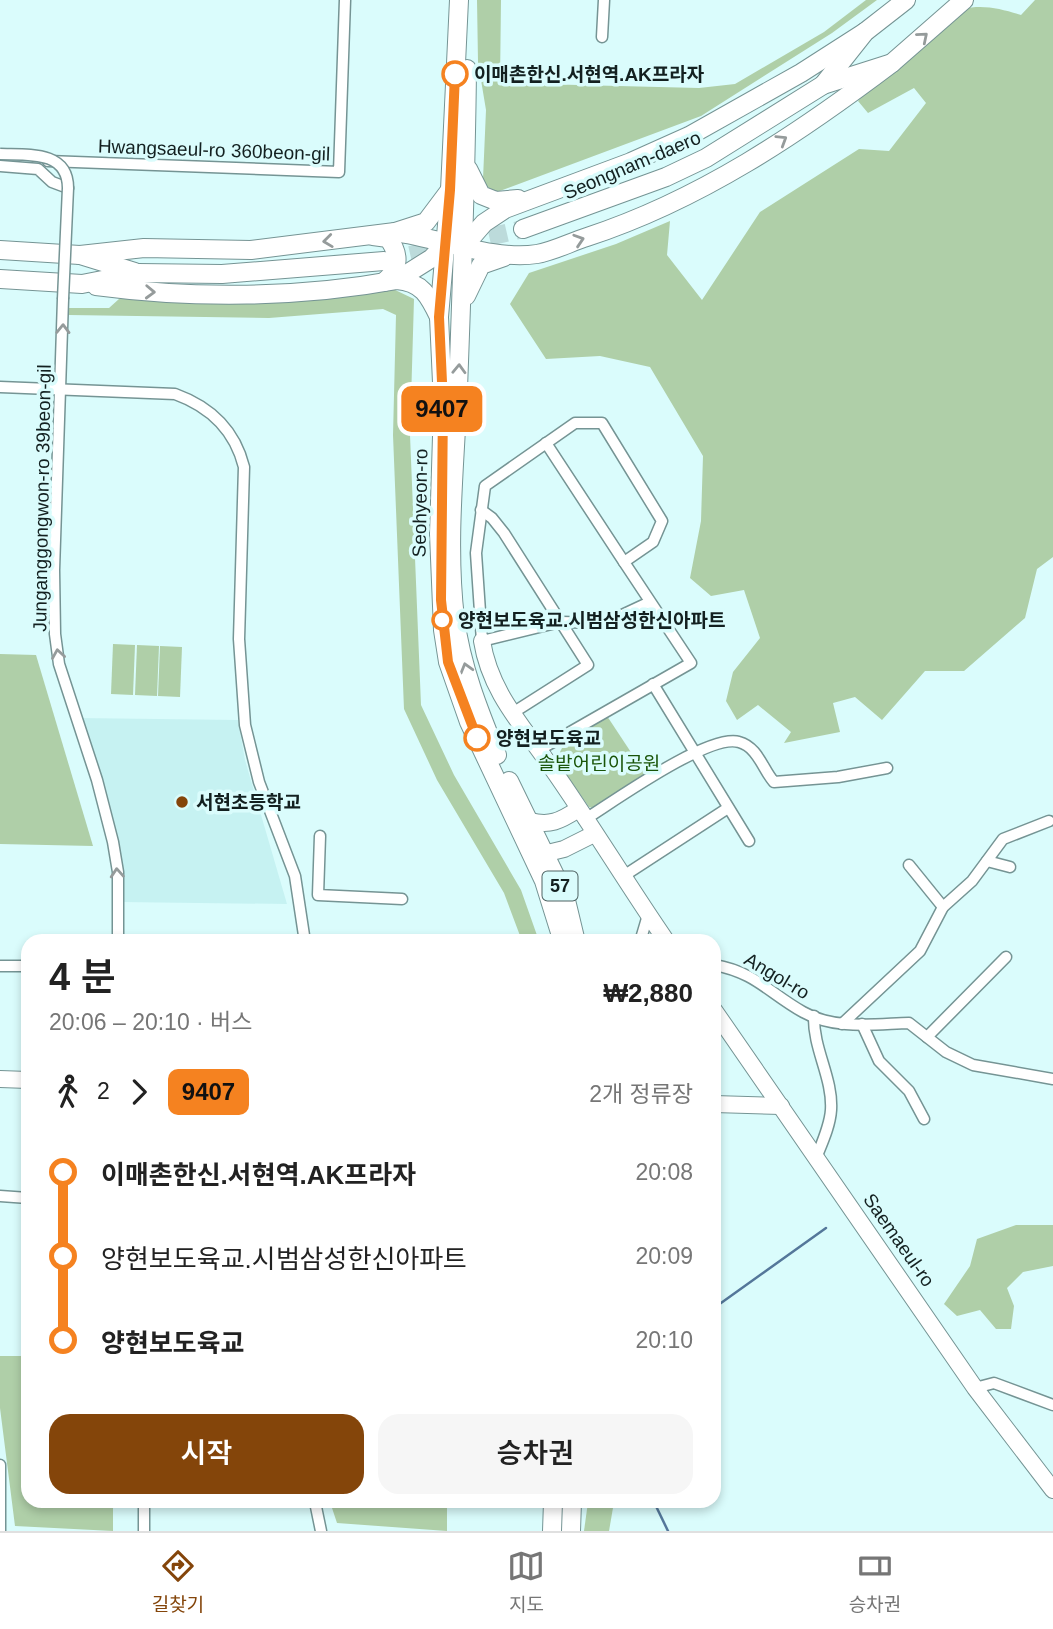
<!DOCTYPE html>
<html lang="ko">
<head>
<meta charset="utf-8">
<style>
  body { margin:0; font-family:Arial,"Noto Sans KR",sans-serif; background:#f6f6f6; color:#222; height:100vh; display:flex; flex-direction:column; font-size:26px; white-space:nowrap }
  * { box-sizing:border-box; margin:0 }
  p { font-size:23px; color:#767676 }
  .icon { flex:none; width:38px; height:38px; fill:none; stroke:currentColor; stroke-width:2; stroke-linecap:round; stroke-linejoin:round }
  .map { position:relative; flex:1; overflow:hidden }
  .panel { position:absolute; left:21px; top:934px; width:700px; height:574px; display:flex; flex-direction:column; background:#fff; border-radius:21px; box-shadow:0 4px 10px #0003 }
  .panel>* { flex:none }
  .badge { padding:0 14px; border-radius:10px; font-size:24px; line-height:46px }
  .map>.badge { position:absolute; translate:-50% -50%; box-shadow:0 0 0 4px #fff }
  .legs { display:flex; align-items:center; gap:10px; height:77px; padding:0 28px; font-size:23px }
  .legs p { margin-inline-start:auto }
  .summary { display:flex; align-items:center; justify-content:space-between; height:119px; padding:0 28px }
  h1 { font-size:38px; font-weight:600; line-height:52px }
  .primary-button { display:flex; gap:14px; margin-top:auto; padding:14px 28px }
  .primary-button a { flex:1; height:80px; border-radius:21px; background:#84450a; color:#fff; font-size:28px; font-weight:600; line-height:80px; text-align:center }
  .primary-button a+a { background:#f6f6f6; color:#222 }
  ul { padding:0 28px; list-style:none }
  li { display:flex; align-items:center; gap:24px; height:84px; font-size:26px }
  li i { display:grid; place-items:center; width:10px; height:100%; margin:0 9px; background:currentColor }
  li i::after { content:''; width:18px; height:18px; margin:-9px; border:5px solid; border-radius:50%; background:#fff }
  li p { margin-inline-start:auto }
  li:first-child i { background:linear-gradient(#0000 50%,currentColor 0) }
  li:last-child i { background:linear-gradient(currentColor 50%,#0000 0) }
  .dock { display:flex; justify-content:space-around; align-items:center; height:98px; border-top:2px solid #e0e0e0; background:#fff; font-size:19px; color:#767676 }
  .dock a { display:grid; justify-items:center; gap:4px }
  .dock .current { color:#84450a }
  .map>svg:first-child { display:block }
  .built { fill:#c6f2f2 }
  .green { fill:#afcfa8 }
  .lines { fill:none; stroke-linecap:round; stroke-linejoin:round }
  .stream { stroke:#54779a; stroke-width:2.5 }
  .primary-tunnel { stroke:#bcdbdb; stroke-width:18; stroke-dasharray:18 9; stroke-linecap:butt }
  .street-casing { stroke:#759494; stroke-width:13 }
  .secondary-casing { stroke:#759494; stroke-width:18 }
  .primary-casing { stroke:#759494; stroke-width:20 }
  .street { stroke:#fff; stroke-width:10 }
  .secondary { stroke:#fff; stroke-width:16 }
  .primary { stroke:#fff; stroke-width:18 }
  .street-bridge-casing { stroke:#759494; stroke-width:13; stroke-linecap:butt }
  .street-bridge { stroke:#fff; stroke-width:10 }
  .oneway { stroke:#959b9b }
  .line-1-casing { stroke:#fff; stroke-width:16 }
  .line-1 { stroke:#f58220; stroke-width:10 }
  .stop-1-dot { fill:#fff; stroke:#f58220; stroke-width:3.5 }
  .poi-dot { fill:#84450a; stroke:#dafcfc; stroke-width:2.5 }
  .labels { text-anchor:middle; dominant-baseline:central; stroke-width:7; stroke-linejoin:round; paint-order:stroke }
  .shield { fill:#dafcfc; stroke:#4f6262; stroke-width:2 }
  .shield-label { font-size:18px; font-weight:bold; fill:#132020 }
  .stop-label { font-size:19px; font-weight:bold; fill:#132020; stroke:#dafcfc; text-anchor:start }
  .street-label { font-size:19px; fill:#132020; stroke:#dafcfc }
  .park-label { font-size:19px; fill:#195408; stroke:#dafcfc }
  .poi-label { font-size:19px; font-weight:bold; fill:#132020; stroke:#dafcfc; text-anchor:start }
</style>
</head>
<body>
<div class="map">
<svg width="1053" height="1531" viewBox="0 0 1053 1531">
  <rect width="100%" height="100%" fill="#dafcfc"/>
  <path class="built" d="M78 718 238 720 245 760 287 904 121 902 122 883Z"/>
  <g class="green">
    <path d="M477 0H501L500 83 699 88 735 84 824 32 866 0H877L832 33 701 116 497 192 486 186 483 179 486 110 478 62Z"/>
    <path d="M1035 0H1053V557L1037 569 1025 618 964 671H925L882 720 855 697 833 703 840 732 784 743 791 732 758 705 737 720 726 701 733 672 760 638 744 590 711 596 690 578 701 521 703 456 650 367 600 356 546 359 510 304 529 273 616 244 670 221 667 255 702 300 760 212 859 149 889 151 926 103 914 88 868 113 858 101C875 85 946 13 963 9 983 4 1002 9 1021 15Z"/>
    <path d="M391 288 414 299 410 435 421 705 454 775 521 890 539 941H522L504 893 437 780 404 709 393 435 396 315 383 309 269 318 69 315V308H109L119 299 272 300Z"/>
    <path d="M113 644 135 645 133 695 111 694Z"/>
    <path d="M137 645 159 646 157 696 135 695Z"/>
    <path d="M160 646 182 647 180 697 158 696Z"/>
    <path d="M0 654 36 655 93 846 0 844Z"/>
    <path d="M607 716 646 775 596 809 589 807 556 760 565 742Z"/>
    <path d="M1016 1225H1053V1266L1023 1272 1007 1288 1014 1306 1011 1329H996L980 1310 957 1316 944 1304 970 1266 977 1239Z"/>
    <path d="M0 1356H28V1502H113V1531L15 1526 0 1408Z"/>
    <path d="M330 1502H447V1531L337 1523Z"/>
    <path d="M588 1502H614L609 1531H584Z"/>
  </g>
  <g class="lines">
    <g class="stream">
      <path d="M714 1308 826 1228"/>
      <path d="M654 1502 668 1531"/>
    </g>
    <path class="primary-tunnel" d="M384 261 523 229"/>
    <g class="street-casing">
      <g id="street">
        <path d="M602 37 604 0"/>
        <path d="M48 161 339 172 345 0"/>
        <path d="M0 166 38 169 52 182 68 188"/>
        <path d="M63 299 54 570 55 634 59 664 97 780 113 842 118 872V942"/>
        <path d="M0 387 175 394C211 407 235 431 244 467L239 639 245 725 259 782 295 876 305 942"/>
        <path d="M546 443 624 562"/>
        <path d="M481 510 492 518 504 533 588 665 511 714"/>
        <path d="M653 684 749 841"/>
        <path d="M539 750 691 663 624 562 653 542 662 521 602 423H575L485 486 476 553 482 641 560 622 605 623 650 602"/>
        <path d="M584 820C613 802 709 733 739 742 758 747 763 770 774 782L838 777 887 768"/>
        <path d="M320 836 318 895 402 899"/>
        <path d="M987 861 1010 867"/>
        <path d="M909 865 943 907"/>
        <path d="M622 877 728 808"/>
        <path d="M640 942 648 915"/>
        <path d="M714 965C755 972 769 993 803 1012 835 1030 874 1024 909 1023L946 1052 973 1065 1053 1079"/>
        <path d="M0 966H28"/>
        <path d="M814 1016C813 1049 833 1078 831 1110 830 1126 822 1143 816 1158"/>
        <path d="M842 1024 920 951 943 907 972 881 1003 839 1049 821"/>
        <path d="M862 1024 879 1061 909 1091 924 1119"/>
        <path d="M927 1037 1006 957"/>
        <path d="M0 1196 28 1198"/>
        <path d="M975 1388 994 1383 1053 1405"/>
        <path d="M0 1465V1531"/>
        <path d="M315 1502 321 1531"/>
        <path d="M144 1531V1502"/>
      </g>
    </g>
    <g class="secondary-casing">
      <g id="secondary">
        <path d="M482 641C490 692 523 726 551 767 591 824 627 884 667 942"/>
        <path d="M530 821C550 826 560 821 577 810"/>
        <path d="M535 856 564 849 594 834"/>
        <path d="M714 1010 975 1388 1053 1490"/>
        <path d="M0 1079 28 1080"/>
        <path d="M714 1104 781 1106"/>
      </g>
    </g>
    <g class="primary-casing">
      <g id="primary">
        <path d="M459 0 450 190 439 317 443 404 439 534 443 630 448 662 469 722 544 881 563 942"/>
        <path d="M467 69C466 176 462 282 458 389 455 465 446 543 455 618 461 666 479 711 497 755"/>
        <path d="M823 85 865 32 906 0"/>
        <path d="M468 169 481 195 496 201 518 199"/>
        <path d="M523 229 666 177 706 158 823 85 892 63 964 0"/>
        <path d="M395 232C439 238 494 261 537 254 554 251 571 242 587 237 700 200 798 134 892 63"/>
        <path d="M373 236 388 238C400 254 400 269 384 282"/>
        <path d="M464 246 484 223 505 209 631 162 689 136 801 73 865 32"/>
        <path d="M0 250 80 255 135 272"/>
        <path d="M80 255 144 248 251 250 395 232 426 222 450 190"/>
        <path d="M0 279 82 284 138 273 222 274 384 261"/>
        <path d="M397 280 432 258 446 243"/>
        <path d="M96 286C194 299 300 298 397 280 422 282 429 296 439 317"/>
        <path d="M466 296 481 265 504 257"/>
        <path d="M509 781 565 896 576 942"/>
        <path d="M552 1531 553 1502"/>
        <path d="M571 1531 572 1502"/>
      </g>
    </g>
    <use href="#street" class="street"/>
    <use href="#secondary" class="secondary"/>
    <use href="#primary" class="primary"/>
    <g class="street-bridge-casing">
      <path id="street-bridge" d="M0 154C27 155 68 150 68 188L63 299"/>
    </g>
    <use href="#street-bridge" class="street-bridge"/>
  </g>
  <defs><path id="oneway-chevron" d="M-2-3.5L2.5 0L-2 3.5" fill="none" stroke-width="1.6" stroke-linecap="round" stroke-linejoin="round" transform="scale(1.75)"/></defs>
  <g class="oneway">
    <use href="#oneway-chevron" transform="translate(923 37) rotate(-40)"/>
    <use href="#oneway-chevron" transform="translate(782 140) rotate(-32)"/>
    <use href="#oneway-chevron" transform="translate(579 240) rotate(-18)"/>
    <use href="#oneway-chevron" transform="translate(328 241) rotate(173)"/>
    <use href="#oneway-chevron" transform="translate(150 292) rotate(2)"/>
    <use href="#oneway-chevron" transform="translate(63 329) rotate(-89)"/>
    <use href="#oneway-chevron" transform="translate(459 369) rotate(-88)"/>
    <use href="#oneway-chevron" transform="translate(58 654) rotate(-99)"/>
    <use href="#oneway-chevron" transform="translate(466 668) rotate(-106)"/>
    <use href="#oneway-chevron" transform="translate(117 873) rotate(-94)"/>
  </g>
  <g class="lines">
    <g class="line-1-casing">
      <path id="line-1" d="M455 74 450 190 439 317 443 404 441 600 448 662 477 738"/>
    </g>
    <use href="#line-1" class="line-1"/>
  </g>
  <g class="stop-1-dot">
    <circle cx="455" cy="74" r="12"/>
    <circle cx="442" cy="620" r="9"/>
    <circle cx="477" cy="738" r="12"/>
  </g>
  <circle class="poi-dot" cx="182" cy="802" r="7"/>
  <g class="labels">
    <rect class="shield" x="542.5" y="871.5" width="35" height="29" rx="5"/>
    <g class="shield-label">
      <text x="560" y="886">57</text>
    </g>
    <g class="stop-label">
      <text x="474" y="74">이매촌한신.서현역.AK프라자</text>
      <text x="458" y="620">양현보도육교.시범삼성한신아파트</text>
      <text x="496" y="738">양현보도육교</text>
    </g>
    <g class="street-label">
      <text transform="translate(214 150) rotate(2)">Hwangsaeul-ro 360beon-gil</text>
      <text transform="translate(632 165) rotate(-23)">Seongnam-daero</text>
      <text transform="translate(42 498) rotate(-89)">Junganggongwon-ro 39beon-gil</text>
      <text transform="translate(420 503) rotate(-89)">Seohyeon-ro</text>
      <text transform="translate(777 976) rotate(31)">Angol-ro</text>
      <text transform="translate(899 1240) rotate(55)">Saemaeul-ro</text>
    </g>
    <g class="park-label">
      <text x="599" y="763">솔밭어린이공원</text>
    </g>
    <g class="poi-label">
      <text x="196" y="802">서현초등학교</text>
    </g>
  </g>
</svg>
<b class="badge" style="left:442px;top:409px;background:#f58220;color:#111">9407</b>
<section class="panel">
<div class="summary"><div><h1>4 분</h1><p>20:06 – 20:10 · 버스</p></div><b>₩2,880</b></div>
<div class="legs"><svg class="icon" aria-label="walk" viewBox="0 0 24 24"><circle cx="13" cy="4" r="2"/><path d="M13 8l-2 6 4 7M11 14l-3 7M7 12l3-4h3l4 4"/></svg>2<svg class="icon" aria-label="forward" viewBox="0 0 24 24"><path d="M9 5l7 7-7 7"/></svg><b class="badge" style="background:#f58220;color:#111">9407</b><p>2개 정류장</p></div>
<ul>
<li><i style="color:#f58220"></i><b>이매촌한신.서현역.AK프라자</b><p>20:08</p></li>
<li><i style="color:#f58220"></i><span>양현보도육교.시범삼성한신아파트</span><p>20:09</p></li>
<li><i style="color:#f58220"></i><b>양현보도육교</b><p>20:10</p></li>
</ul>
<div class="primary-button"><a>시작</a><a>승차권</a></div>
</section>
</div>
<nav class="dock">
<a class="current"><svg class="icon" aria-label="directions" viewBox="0 0 24 24"><path d="M12 3l9 9-9 9-9-9zM9 14v-3h6M13 9l2 2-2 2"/></svg>길찾기</a>
<a><svg class="icon" aria-label="map" viewBox="0 0 24 24"><path d="M3 6l6-2 6 2 6-2v14l-6 2-6-2-6 2zM9 4v14M15 6v14"/></svg>지도</a>
<a><svg class="icon" aria-label="tickets" viewBox="0 0 24 24"><path d="M3 7h18v10H3zM15 7v10"/></svg>승차권</a>
</nav>
</body>
</html>
